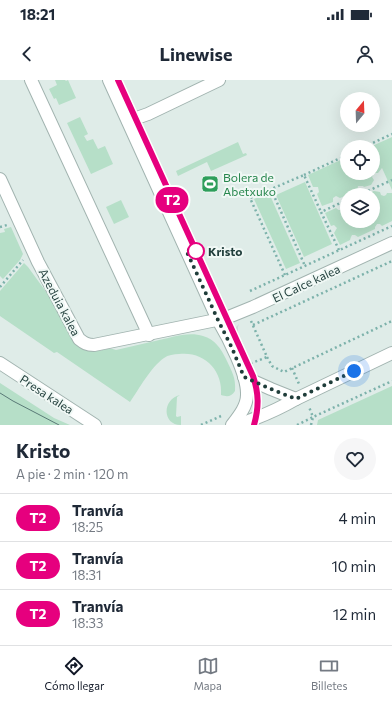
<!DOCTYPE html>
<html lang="es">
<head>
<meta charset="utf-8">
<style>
  body { margin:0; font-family:Commissioner,sans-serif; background:#f6f6f7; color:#1f2937; height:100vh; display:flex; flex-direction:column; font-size:15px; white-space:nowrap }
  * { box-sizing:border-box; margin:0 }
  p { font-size:13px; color:#747a83 }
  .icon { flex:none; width:22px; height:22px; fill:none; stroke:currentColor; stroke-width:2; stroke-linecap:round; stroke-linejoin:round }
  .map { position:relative; height:345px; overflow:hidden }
  .panel { display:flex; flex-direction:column; background:#fff; flex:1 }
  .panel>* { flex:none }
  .badge { padding:0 8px; border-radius:13px; font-size:14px; line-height:26px }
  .needle { width:26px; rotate:19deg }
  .tools { position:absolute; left:340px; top:12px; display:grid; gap:8px }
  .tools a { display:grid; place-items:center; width:40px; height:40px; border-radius:50%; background:#fff; box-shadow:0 4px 16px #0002; font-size:20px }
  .you { position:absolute; width:20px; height:20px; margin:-10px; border:3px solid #fff; border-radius:50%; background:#1a73e8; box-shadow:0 0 0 6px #1a73e833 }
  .map>.badge { position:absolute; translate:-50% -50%; box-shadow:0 0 0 2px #fff }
  .round { display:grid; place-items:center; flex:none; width:42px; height:42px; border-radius:21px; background:#f6f6f7 }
  .headline { display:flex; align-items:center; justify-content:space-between; height:68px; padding:0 16px }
  h1 { font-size:19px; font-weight:700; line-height:30px }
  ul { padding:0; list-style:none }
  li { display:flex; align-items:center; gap:12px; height:48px; padding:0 16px; border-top:1px solid #e0e1e3 }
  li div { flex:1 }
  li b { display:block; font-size:15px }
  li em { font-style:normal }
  li .badge { min-width:44px; font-weight:700; text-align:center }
  .status { display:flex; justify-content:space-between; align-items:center; height:28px; padding:0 20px; background:#fff; direction:ltr }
  .status svg { height:11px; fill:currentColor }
  header { display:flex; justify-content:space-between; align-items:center; height:52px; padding:0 16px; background:#fff; font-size:18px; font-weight:700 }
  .tabs { display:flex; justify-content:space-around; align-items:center; height:56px; border-top:1px solid #e0e1e3; background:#fff; font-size:11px; color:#747a83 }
  .tabs a { display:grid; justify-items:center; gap:2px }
  .tabs .active { color:#111827 }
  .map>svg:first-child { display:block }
  .built { fill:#cedcd8 }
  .green { fill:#b6dfc8 }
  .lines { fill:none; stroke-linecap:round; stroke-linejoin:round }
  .minor-casing { stroke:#a2b4b0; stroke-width:14 }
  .path { stroke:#7db2ab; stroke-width:2.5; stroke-dasharray:2 3; stroke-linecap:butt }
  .minor { stroke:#fff; stroke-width:12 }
  .tram { stroke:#597976; stroke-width:1 }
  .line-casing { stroke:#fff; stroke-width:9 }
  .line { stroke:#e6007e; stroke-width:6 }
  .walk { stroke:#1f3d3a; stroke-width:4; stroke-dasharray:0 7.2 }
  .stop-dot { fill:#fff; stroke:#e6007e; stroke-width:2 }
  .labels { text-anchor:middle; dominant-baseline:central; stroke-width:4; stroke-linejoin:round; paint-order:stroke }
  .leisure-label { font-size:12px; fill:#27864d; stroke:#f0f8f5; text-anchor:start }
  .stop-label { font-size:12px; font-weight:bold; fill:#1f3d3a; stroke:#f0f8f5; text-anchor:start }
  .street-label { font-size:12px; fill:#1f3d3a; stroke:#f0f8f5 }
</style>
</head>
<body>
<div class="status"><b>18:21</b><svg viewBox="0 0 49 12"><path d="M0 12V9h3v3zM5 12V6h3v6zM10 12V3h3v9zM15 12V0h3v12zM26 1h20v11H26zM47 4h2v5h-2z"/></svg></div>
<header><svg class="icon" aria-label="back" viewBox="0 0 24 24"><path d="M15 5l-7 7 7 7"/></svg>Linewise<svg class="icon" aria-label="person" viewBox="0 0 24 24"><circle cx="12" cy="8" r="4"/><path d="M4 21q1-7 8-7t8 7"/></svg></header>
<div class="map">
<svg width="392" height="345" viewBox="0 0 392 345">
  <rect width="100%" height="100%" fill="#dfece8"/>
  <path class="built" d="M239 244 238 247V254L255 291 246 289 232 256 236 247Z"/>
  <g class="green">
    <path d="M55 0H65L66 1 68 0 76 18 59 25 56 18 54 19 49 9 57 5Z"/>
    <path d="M80 37 88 54 84 56 87 61 93 59 98 69 105 66 113 84 91 94 67 43Z"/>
    <path d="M392 57V110L382 88 378 93H374L372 97 374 100 371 105 364 107 363 106H358L357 111 340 118 336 116 333 118V122L322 126 317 114 319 112 318 107H313L308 95 347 77V93H373V67H370Z"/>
    <path d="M238 62 243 74 246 73 247 75 211 91 207 82 178 96 176 91Z"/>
    <path d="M305 102 332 164 304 177 276 115Z"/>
    <path d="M374 111 380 112 381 115 384 116 386 115 387 113H392V141L382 146 380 144H377L375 147V149L358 157 355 155H352L351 157 350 160 340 165 334 153 337 148 334 145 331 146 325 133 336 128C338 130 340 131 342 129L343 125 347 123V141H373V115H367V114Z"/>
    <path d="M269 113 300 183 286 189 254 119Z"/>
    <path d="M121 120 129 137 114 144 106 127Z"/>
    <path d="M11 147 23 174 20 180 3 199 0 196V153L5 152 4 149Z"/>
    <path d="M24 183 28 187 52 220 74 262C80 268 88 272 97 271 104 270 109 267 116 270 129 267 142 264 155 261 170 258 188 251 203 256 215 259 221 269 226 279 232 292 236 297 235 311 231 317 227 317 221 315 223 290 204 271 179 274 174 274 168 275 164 278 151 287 139 309 130 322L57 272 54 273 0 236V211Z"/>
    <path d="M0 303 54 338 70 345H0Z"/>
    <path d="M392 306V345H317L318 340Z"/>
    <path d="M180 315 177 317 176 336 177 337 181 336V345C162 345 162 319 180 315Z"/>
  </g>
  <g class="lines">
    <g class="minor-casing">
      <g id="minor">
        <path d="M31 0 149 255"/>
        <path d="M109 0 218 240C228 257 248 295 247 315 247 326 239 336 232 345"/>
        <path d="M128 41 148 34 219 0"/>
        <path d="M0 99 38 182 79 259C84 263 87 265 94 265L226 238 253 227 392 163"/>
        <path d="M0 283 95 345"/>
        <path d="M244 297 271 309 296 319"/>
        <path d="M237 345C258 338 277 330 296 319L392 273"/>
      </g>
    </g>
    <g class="path">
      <path d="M364 67 392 54"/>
      <path d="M304 95 347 75"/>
      <path d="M271 109 305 186"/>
      <path d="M359 115 392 100"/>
      <path d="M0 147 7 145"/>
      <path d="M339 170 321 132 347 120"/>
      <path d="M285 195 250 118 304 95 321 132"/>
      <path d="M0 207 23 180"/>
      <path d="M250 211 392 146"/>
      <path d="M251 241 267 277 252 283"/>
      <path d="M253 245 392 181"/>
      <path d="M267 277 272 286 284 292 392 241"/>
      <path d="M292 288 299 304"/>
      <path d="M201 345 221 336"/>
      <path d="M297 345 313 337 309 327"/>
      <path d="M311 345 313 337 392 301"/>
    </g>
    <use href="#minor" class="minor"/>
    <g class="tram">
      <path d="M118 0 253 296C259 314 259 327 254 345"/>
      <path d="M0 313 13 321 59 345"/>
    </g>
  </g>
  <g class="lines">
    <g class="line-casing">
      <path id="line" d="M118 0 253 296C259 314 259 327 254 345"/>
    </g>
    <use href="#line" class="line"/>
    <path class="walk" d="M196 171 186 170 218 240 232 268 244 297 271 309 296 319 354 291"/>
  </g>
  <defs>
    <g id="stadium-square" transform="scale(0.9)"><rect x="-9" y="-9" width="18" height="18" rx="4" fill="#2e9e5b" stroke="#f0f8f5"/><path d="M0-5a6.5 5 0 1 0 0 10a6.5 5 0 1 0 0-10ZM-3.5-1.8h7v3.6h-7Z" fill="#fff"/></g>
  </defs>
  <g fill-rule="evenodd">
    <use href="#stadium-square" x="210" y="104"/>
  </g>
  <circle class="stop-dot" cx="196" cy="171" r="8"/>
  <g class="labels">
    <g class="leisure-label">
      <text x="223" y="97">Bolera de<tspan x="223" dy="14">Abetxuko</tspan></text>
    </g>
    <g class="stop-label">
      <text x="208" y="171">Kristo</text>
    </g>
    <g class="street-label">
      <text transform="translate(306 203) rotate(-25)">El Calce kalea</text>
      <text transform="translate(60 222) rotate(62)">Azeduia kalea</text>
      <text transform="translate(47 314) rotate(33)">Presa kalea</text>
    </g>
  </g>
</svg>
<div class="tools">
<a><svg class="needle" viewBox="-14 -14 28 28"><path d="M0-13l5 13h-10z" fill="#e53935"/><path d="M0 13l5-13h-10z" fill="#747a83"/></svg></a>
<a><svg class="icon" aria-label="locate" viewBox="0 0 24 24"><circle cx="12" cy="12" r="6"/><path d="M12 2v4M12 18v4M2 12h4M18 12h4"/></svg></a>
<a><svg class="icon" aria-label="layers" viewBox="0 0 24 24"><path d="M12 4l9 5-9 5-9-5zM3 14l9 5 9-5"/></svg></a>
</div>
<div class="you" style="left:354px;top:291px"></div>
<b class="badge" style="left:172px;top:120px;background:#e6007e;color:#fff">T2</b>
</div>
<section class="panel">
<div class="headline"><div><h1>Kristo</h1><p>A pie · 2 min · 120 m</p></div><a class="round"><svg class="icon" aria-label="heart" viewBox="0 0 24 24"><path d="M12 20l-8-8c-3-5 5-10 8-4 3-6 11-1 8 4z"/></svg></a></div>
<ul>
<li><span class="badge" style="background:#e6007e;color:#fff">T2</span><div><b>Tranvía</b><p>18:25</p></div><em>4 min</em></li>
<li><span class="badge" style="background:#e6007e;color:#fff">T2</span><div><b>Tranvía</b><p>18:31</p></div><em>10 min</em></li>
<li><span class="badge" style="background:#e6007e;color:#fff">T2</span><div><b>Tranvía</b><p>18:33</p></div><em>12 min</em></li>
</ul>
</section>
<nav class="tabs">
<a class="active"><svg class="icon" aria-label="directions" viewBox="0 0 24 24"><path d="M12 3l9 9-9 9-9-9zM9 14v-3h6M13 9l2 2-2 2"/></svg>Cómo llegar</a>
<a><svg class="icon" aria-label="map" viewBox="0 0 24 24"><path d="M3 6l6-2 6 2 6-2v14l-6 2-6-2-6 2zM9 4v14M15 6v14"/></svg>Mapa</a>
<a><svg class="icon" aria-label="tickets" viewBox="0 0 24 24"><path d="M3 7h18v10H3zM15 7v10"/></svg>Billetes</a>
</nav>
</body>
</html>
